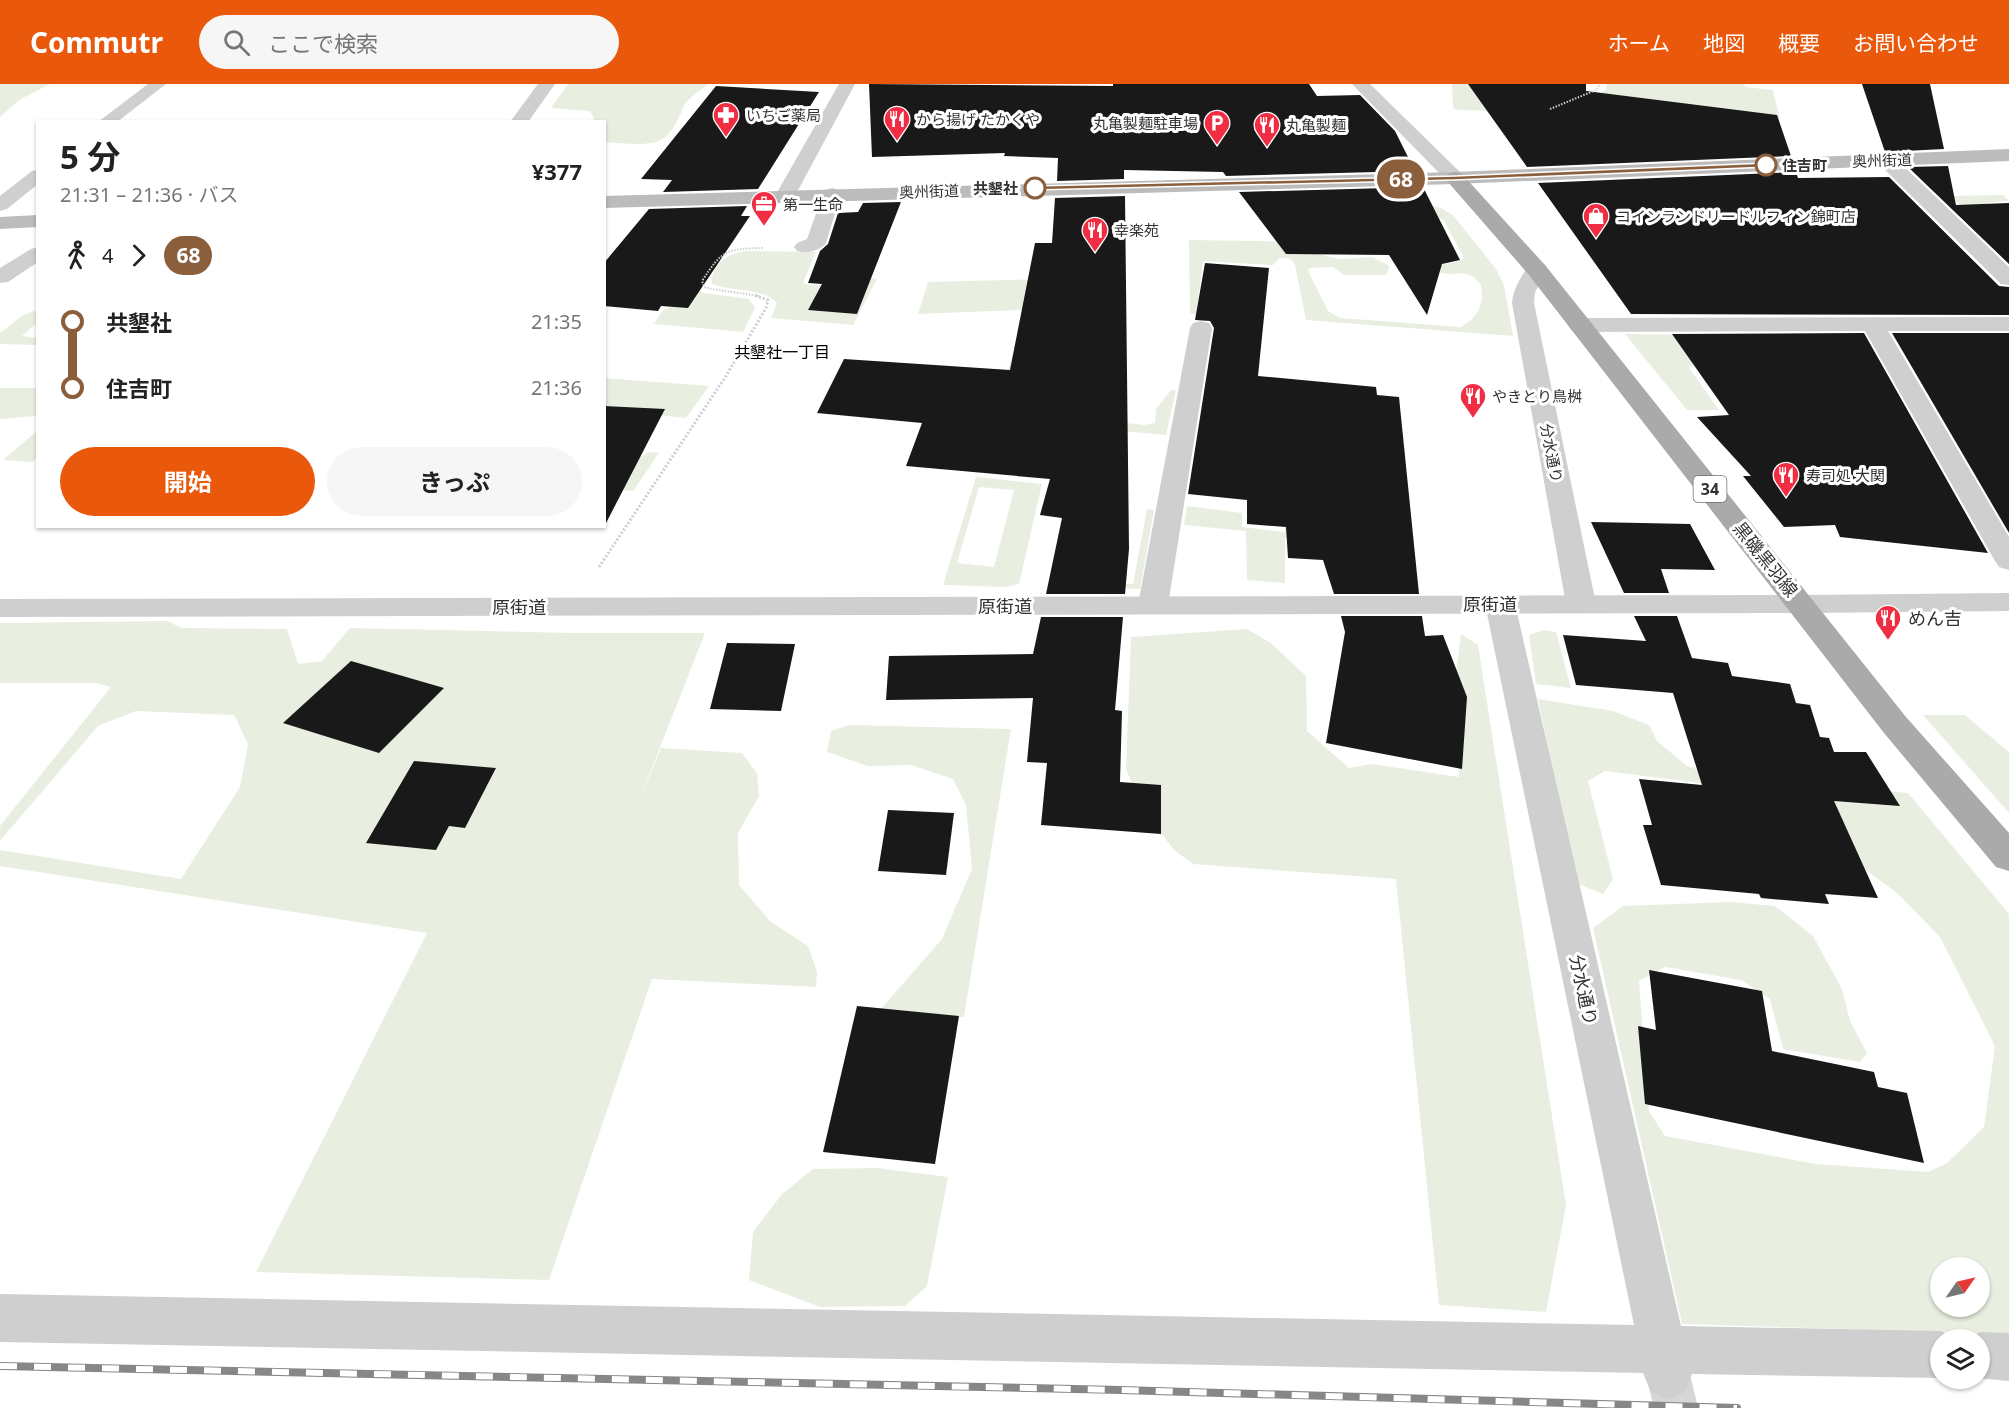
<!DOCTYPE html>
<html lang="ja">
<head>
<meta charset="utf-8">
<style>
  body { margin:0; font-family:"Noto Sans","Noto Sans JP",sans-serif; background:#f6f6f6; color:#222; height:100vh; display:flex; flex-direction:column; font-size:22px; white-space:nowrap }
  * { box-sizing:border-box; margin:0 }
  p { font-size:20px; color:#767676 }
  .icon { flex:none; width:33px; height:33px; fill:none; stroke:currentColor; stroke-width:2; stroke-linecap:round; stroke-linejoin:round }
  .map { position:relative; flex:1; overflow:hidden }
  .panel { position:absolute; left:36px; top:36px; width:570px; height:408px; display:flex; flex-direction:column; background:#fff; border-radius:0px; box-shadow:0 2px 4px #0004 }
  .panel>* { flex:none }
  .badge { padding:0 12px; border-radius:20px; font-size:21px; line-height:39px }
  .needle { width:39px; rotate:56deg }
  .tools { position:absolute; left:1930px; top:1173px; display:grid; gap:12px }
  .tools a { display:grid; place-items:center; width:60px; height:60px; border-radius:50%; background:#fff; box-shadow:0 2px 4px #0004; font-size:30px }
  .map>.badge { position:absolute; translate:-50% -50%; box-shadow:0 0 0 3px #fff }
  .legs { display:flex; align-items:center; gap:9px; height:66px; padding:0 24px; font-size:20px }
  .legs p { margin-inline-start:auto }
  .summary { display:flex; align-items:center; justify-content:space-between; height:102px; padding:0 24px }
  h1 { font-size:33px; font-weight:700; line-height:45px }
  .cta { display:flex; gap:12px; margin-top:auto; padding:12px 24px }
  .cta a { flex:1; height:69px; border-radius:36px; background:#ea580c; color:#fff; font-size:24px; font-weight:700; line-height:69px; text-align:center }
  .cta a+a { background:#f6f6f6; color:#222 }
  ul { padding:0 24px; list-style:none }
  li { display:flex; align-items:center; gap:21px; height:66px; font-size:22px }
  li i { display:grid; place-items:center; width:9px; height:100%; margin:0 8px; background:currentColor }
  li i::after { content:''; width:15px; height:15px; margin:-8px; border:4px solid; border-radius:50%; background:#fff }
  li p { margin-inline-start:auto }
  li:first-child i { background:linear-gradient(#0000 50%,currentColor 0) }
  li:last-child i { background:linear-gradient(currentColor 50%,#0000 0) }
  header { display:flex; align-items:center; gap:36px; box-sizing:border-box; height:84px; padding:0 30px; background:#ea580c; color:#fff }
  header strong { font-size:28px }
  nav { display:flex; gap:33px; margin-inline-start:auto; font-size:21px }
  .search { width:420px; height:54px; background:#f6f6f6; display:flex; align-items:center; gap:15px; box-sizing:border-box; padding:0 21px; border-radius:33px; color:#767676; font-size:22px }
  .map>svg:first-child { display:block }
  .green { fill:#e9efe0; fill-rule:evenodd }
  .building { fill:#191919 }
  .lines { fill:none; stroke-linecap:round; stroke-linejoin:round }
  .minor-tunnel { stroke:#d6d6d6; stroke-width:43; stroke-dasharray:43 22; stroke-linecap:butt }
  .path-far1 { stroke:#cfcfcf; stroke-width:2; stroke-dasharray:1.5 1.5; stroke-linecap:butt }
  .path { stroke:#cfcfcf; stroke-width:3; stroke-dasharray:2 2; stroke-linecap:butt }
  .service { fill:#cfcfcf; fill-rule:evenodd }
  .minor { fill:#cfcfcf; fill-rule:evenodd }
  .tertiary { fill:#cfcfcf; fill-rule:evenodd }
  .secondary { fill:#bcbcbc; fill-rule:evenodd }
  .primary { fill:#aaa; fill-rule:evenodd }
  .rail-casing { stroke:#878787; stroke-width:8 }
  .rail { stroke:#fff; stroke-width:6; stroke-dasharray:17; stroke-linecap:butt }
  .line-1 { fill:#8b5e3c; stroke:#fff; stroke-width:1.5 }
  .stop-1-dot { fill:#fff; stroke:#8b5e3c; stroke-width:3 }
  .labels { text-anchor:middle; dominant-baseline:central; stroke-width:6; stroke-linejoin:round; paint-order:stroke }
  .far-poi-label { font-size:15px; fill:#323232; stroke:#fff; text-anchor:start }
  .far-street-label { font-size:15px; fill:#323232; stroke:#fff }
  .far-stop-label { font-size:15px; font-weight:bold; fill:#323232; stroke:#fff; text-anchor:start }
  .far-neighbourhood-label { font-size:16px; fill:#000; stroke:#fff }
  .shield { fill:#fff; stroke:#707070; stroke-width:1.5 }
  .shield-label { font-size:16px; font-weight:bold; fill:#323232 }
  .street-label { font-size:18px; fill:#323232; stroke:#fff }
  .poi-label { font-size:18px; fill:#323232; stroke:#fff; text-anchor:start }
</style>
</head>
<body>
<header>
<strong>Commutr</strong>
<div class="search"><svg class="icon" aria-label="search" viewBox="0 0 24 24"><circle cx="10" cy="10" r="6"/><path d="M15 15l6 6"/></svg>ここで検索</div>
<nav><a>ホーム</a><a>地図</a><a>概要</a><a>お問い合わせ</a></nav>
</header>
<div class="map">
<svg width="2009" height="1324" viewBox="0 0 2009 1324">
  <rect width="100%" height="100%" fill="#fff"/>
  <g class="green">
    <path d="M0 0H50L19 16 0 33Z"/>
    <path d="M568 0H708C701 6 688 14 684 22 679 34 670 55 656 58 640 62 621 59 605 58L604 38 593 37 594 34 590 27 551 24Z"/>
    <path d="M1452 0H1471L1584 18 1606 6 1607 0H1744L1745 3 1773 6 1780 36 1738 32 1458 26 1453 24Z"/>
    <path d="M2003 111 2009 117 1991 118 1968 129 1950 112Z"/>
    <path d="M1421 118 1441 124 1453 131 1496 185 1504 201 1513 252 1306 236 1295 181 1291 175 1280 174 1273 181 1203 177 1196 231 1190 229 1189 156 1311 158 1318 170 1339 175 1372 173 1390 182 1386 191H1344L1333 183 1310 184 1308 187 1328 227 1340 234 1461 243C1479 231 1484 222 1481 201 1478 198 1474 192 1470 191 1459 186 1440 196 1434 182L1456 178 1464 174 1444 137 1428 127Z"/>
    <path d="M747 167 816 168 803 199 810 201 850 202 860 193 877 195 853 241 771 234 777 219C761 203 733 208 712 200 710 179 729 169 747 167Z"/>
    <path d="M1050 195 1042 225 918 230 928 198Z"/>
    <path d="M692 203 704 209 749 215 755 224 743 248 654 240 662 227 678 220Z"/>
    <path d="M37 226V239L22 252 37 254V261L0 260V249L23 231Z"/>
    <path d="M1625 250 1679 251 1696 278 1689 284 1719 326H1687Z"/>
    <path d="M1018 252 1061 332 1144 341 1155 339 1156 325 1171 306H1176L1166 351 1023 338 999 319Z"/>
    <path d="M604 294 709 302 686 334 605 326Z"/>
    <path d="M0 304H37V332L0 335Z"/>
    <path d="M37 347V374L32 378 3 376Z"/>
    <path d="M1286 353 1405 364 1406 389 1299 455 1285 454V499L1247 496 1246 447 1184 441 1187 422 1242 429V443L1285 448Z"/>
    <path d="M649 368 659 369 633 407 605 404 635 376Z"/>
    <path d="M976 393 1042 400 1019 500 1006 503 943 501ZM979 403 1014 406 994 483 957 479Z"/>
    <path d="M1147 425 1154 426 1140 505 1051 502 1052 494 1133 500Z"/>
    <path d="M167 537 182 544 287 545 298 580 322 577 350 544 572 549H705L637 722 661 664 742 669 757 689 759 712 738 749 739 801 771 838 808 862 817 888 816 903 652 895 549 1196 256 1188 427 849 0 782V766L181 795 240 703 248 660 234 631 136 627 98 642 0 757V742L111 603 96 599H0V539Z"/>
    <path d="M1247 545 1271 559 1306 592 1307 647 1349 684 1372 680 1459 693 1455 596 1461 550 1478 561 1566 1121 1546 1228 1439 1221 1396 795 1193 780 1174 766 1142 724 1126 685 1131 553Z"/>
    <path d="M1544 546 1556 548 1571 604 1536 600 1529 551Z"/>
    <path d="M1538 615 1613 627 1649 641 1657 657 1687 682 1717 692 1908 709 2009 830V1250L1682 1240 1593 844 1623 822 1730 818 1775 822 1813 852 1842 905 1850 937 1867 969 1860 978 1783 965 1770 915 1741 896 1665 883 1639 897 1649 1027 1665 1052 1816 1080 1928 1088 1947 1079 1984 1043 1995 962 1940 853 1896 808 1853 777 1708 700 1605 687 1588 697 1613 795 1603 810 1576 799ZM1941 1184H1980V1222H1941Z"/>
    <path d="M1923 631H1965L2009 668V729Z"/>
    <path d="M850 641 1011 645 964 933 879 927 942 855 972 785 966 721 953 695 911 681 868 682 827 668 831 647Z"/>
    <path d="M877 1084 948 1093 927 1202 905 1222 820 1223 749 1196 753 1148 782 1110 813 1085Z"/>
  </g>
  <g class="building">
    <path d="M869 0 1113 2V0H1309L1317 12 1360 11 1395 47 1415 87 1226 92 1223 88 1124 86V95L1057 97 1058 74 1004 72 1005 69 872 73Z"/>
    <path d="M1468 0H1586V7L1777 31 1791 72 1527 83Z"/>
    <path d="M1862 0H1930L1944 65 1885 68Z"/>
    <path d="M716 2 819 8 758 105 663 108 672 96 641 95Z"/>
    <path d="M1948 82 1956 121 2009 119V180L1908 83Z"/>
    <path d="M1796 88 1798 94 1889 93 1999 202 2009 203V231L1631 230 1538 99Z"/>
    <path d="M1423 103 1460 176 1442 180 1427 231 1389 171 1286 170 1239 108Z"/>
    <path d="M1125 112 1129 465 1125 510H1046L1062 434 1040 431 1050 395 906 382 922 339 817 329 844 275 1010 286 1035 159H1052L1055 114Z"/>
    <path d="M901 118 857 230 808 226 822 200 808 199 820 167 828 160 838 129 858 128 863 119Z"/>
    <path d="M747 122 741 132H750L688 224 661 222 658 227 604 222V179L649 125Z"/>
    <path d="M1205 179 1269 184 1258 292 1376 303 1377 311 1399 313 1419 510H1334L1323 476 1288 474 1286 443 1247 440V416L1188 410 1214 244 1210 237 1195 236Z"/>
    <path d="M1864 249 1988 469 1840 453 1835 441 1784 443 1743 392H1751L1697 333 1729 331 1672 250Z"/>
    <path d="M1892 249H2009V449Z"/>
    <path d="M604 322 665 325 604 443Z"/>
    <path d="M1591 438 1690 440 1715 486 1661 485 1669 509H1624Z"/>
    <path d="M1341 532H1422L1425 552 1443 551 1467 613 1462 685 1326 659 1345 548Z"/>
    <path d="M1634 532H1677L1692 574 1728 579 1732 592 1790 600 1796 619 1810 621 1820 653 1829 654 1834 668H1866L1900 722 1834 717 1878 814 1825 810 1829 820 1761 814 1759 810 1661 801 1643 741H1652L1639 695 1702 701 1673 609 1576 601 1563 551 1646 557Z"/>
    <path d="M1041 533H1123L1115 626 1122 627 1120 698 1161 701V750L1041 741 1047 679 1027 678 1033 614 886 616 889 572 1033 570Z"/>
    <path d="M727 559 795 560 781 627 710 625Z"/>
    <path d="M351 577 444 604 379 669 283 639Z"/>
    <path d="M414 677 496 684 465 744 449 742 436 766 366 759Z"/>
    <path d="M888 726 954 729 946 791 878 787Z"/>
    <path d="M1649 886 1762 907 1772 967 1874 988 1878 1003 1907 1009 1924 1079 1645 1020 1638 942 1656 946Z"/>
    <path d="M857 922 959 932 935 1080 823 1068Z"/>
  </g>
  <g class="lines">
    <path class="minor-tunnel" d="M1668 1291 1676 1324"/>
    <g class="path-far1">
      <path d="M1550 25 1596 6 1600 0"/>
      <path d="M759 212 712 205 704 203 702 197C723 165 726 165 764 164"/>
    </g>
    <path class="path" d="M599 483 726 292 766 224 768 216 754 211"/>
    <g class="service">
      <path d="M148 0H166L117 38H98Z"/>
      <path d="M38 86V100L7 125 0 127V112L32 87Z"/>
      <path d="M832 104 839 106 841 110 826 159C820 167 806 170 797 167L794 163 797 159 807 155 823 110 825 106Z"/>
    </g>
    <g class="minor">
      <path d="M538 0H555L528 38H510Z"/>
      <path d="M839 0H855L795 112 792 116H778L775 112Z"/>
      <path d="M38 163V178L8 198 0 199V184L31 165Z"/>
      <path d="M1537 180 1545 181 1548 186 1535 208 1534 219 1596 520 1591 527 1581 529 1571 527 1566 520 1512 219C1513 205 1521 193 1529 181Z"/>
      <path d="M2009 233V247H1888L2009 453V486L1999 483 1995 477 1865 247 1579 248 1571 246 1568 241 1571 236 1579 234Z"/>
      <path d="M1201 237 1209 239 1212 244 1168 521 1163 528 1153 530 1143 528 1138 521 1190 244 1193 239Z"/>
      <path d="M2009 509V527L1802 529 1792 527 1787 520 1792 513 1802 511Z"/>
      <path d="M1500 511 1510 513 1515 520 1681 1242 1941 1247 1959 1256H1941L1942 1294 1692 1290 1685 1308 1668 1315 1651 1308 1643 1289 0 1258V1210L1634 1241 1485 520 1490 513Z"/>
      <path d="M1980 1248 2009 1249V1297L1976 1294H1980V1256H1963Z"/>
    </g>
    <g class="tertiary">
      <path d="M1352 0H1370L1462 90 1465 94 1462 98H1448Z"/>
      <path d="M1886 70 1893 72 2009 183V201L2001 200 1879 80 1877 76 1879 72Z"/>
      <path d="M1802 511 1812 513 1817 520 1812 527 1802 529 0 533V515Z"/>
    </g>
    <g class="secondary">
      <path d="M2009 65V77L1455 100 604 124V112L1455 88Z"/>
      <path d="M38 131V143L0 145V133Z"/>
    </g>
    <path class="primary" d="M1455 88 1462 90 1545 181 1906 633 2009 749V787L1996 783 1884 649 1529 191 1448 98 1445 94 1448 90Z"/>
    <g class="rail-casing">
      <path id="rail" d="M0 1282 1121 1306 1737 1324"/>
    </g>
    <use href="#rail" class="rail"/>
  </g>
  <path class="line-1" d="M1766 79 1769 83 1455 96 1035 106 1032 104 1035 102 1455 92Z"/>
  <defs>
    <g id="pharmacy-pin" transform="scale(1.35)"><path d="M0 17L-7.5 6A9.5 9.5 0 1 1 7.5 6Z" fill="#f02d43" stroke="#fff"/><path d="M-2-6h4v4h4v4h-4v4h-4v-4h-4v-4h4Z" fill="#fff"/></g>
    <g id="restaurant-pin" transform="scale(1.35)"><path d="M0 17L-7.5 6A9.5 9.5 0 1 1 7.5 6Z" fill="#f02d43" stroke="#fff"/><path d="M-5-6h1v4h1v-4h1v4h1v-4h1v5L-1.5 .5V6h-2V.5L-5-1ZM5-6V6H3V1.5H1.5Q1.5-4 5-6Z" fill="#fff"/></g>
    <g id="parking-pin" transform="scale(1.35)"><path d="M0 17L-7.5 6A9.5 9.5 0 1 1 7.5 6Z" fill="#f02d43" stroke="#fff"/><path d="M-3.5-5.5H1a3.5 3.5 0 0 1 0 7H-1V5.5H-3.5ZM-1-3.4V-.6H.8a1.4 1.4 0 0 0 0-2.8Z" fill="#fff"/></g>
    <g id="office-pin" transform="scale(1.35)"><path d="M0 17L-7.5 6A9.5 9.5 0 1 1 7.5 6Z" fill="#f02d43" stroke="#fff"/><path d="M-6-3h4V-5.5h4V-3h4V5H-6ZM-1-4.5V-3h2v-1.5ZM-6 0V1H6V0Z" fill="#fff"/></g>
    <g id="shop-pin" transform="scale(1.35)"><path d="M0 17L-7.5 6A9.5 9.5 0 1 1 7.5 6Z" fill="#f02d43" stroke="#fff"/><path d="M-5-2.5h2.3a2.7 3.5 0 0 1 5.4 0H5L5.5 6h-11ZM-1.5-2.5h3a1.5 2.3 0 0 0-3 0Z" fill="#fff"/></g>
  </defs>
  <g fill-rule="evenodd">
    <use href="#pharmacy-pin" x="726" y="31"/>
    <use href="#restaurant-pin" x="897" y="35"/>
    <use href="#parking-pin" x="1217" y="39"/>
    <use href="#restaurant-pin" x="1267" y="41"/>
    <use href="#office-pin" x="764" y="120"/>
    <use href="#shop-pin" x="1596" y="132"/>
    <use href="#restaurant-pin" x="1095" y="146"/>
    <use href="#restaurant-pin" x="1473" y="312"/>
    <use href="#restaurant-pin" x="1786" y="391"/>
    <use href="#restaurant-pin" x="1888" y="534"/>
  </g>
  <g class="stop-1-dot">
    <circle cx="1766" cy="81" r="10"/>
    <circle cx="1035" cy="104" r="10"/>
  </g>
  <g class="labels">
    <g class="far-poi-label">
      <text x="746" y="31">いちご薬局</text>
      <text x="916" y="35">から揚げ たかくや</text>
      <text x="1198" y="39" text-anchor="end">丸亀製麺駐車場</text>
      <text x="1286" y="41">丸亀製麺</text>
      <text x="783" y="120">第一生命</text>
      <text x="1616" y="132">コインランドリードルフィン錦町店</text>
      <text x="1114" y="146">幸楽苑</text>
      <text x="1492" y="312">やきとり鳥桝</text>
      <text x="1806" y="391">寿司処 大関</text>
    </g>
    <g class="far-street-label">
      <text transform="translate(1882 76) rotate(-2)">奥州街道</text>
      <text transform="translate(929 107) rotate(-2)">奥州街道</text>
      <text transform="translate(1552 369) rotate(79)">分水通り</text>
    </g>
    <g class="far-stop-label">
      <text x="1782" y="81">住吉町</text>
      <text x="1018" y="104" text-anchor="end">共墾社</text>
    </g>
    <g class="far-neighbourhood-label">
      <text x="782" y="268">共墾社一丁目</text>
    </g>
    <rect class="shield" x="1693.5" y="392" width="33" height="26" rx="4.5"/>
    <g class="shield-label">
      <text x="1710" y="405">34</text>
    </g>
    <g class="street-label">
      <text transform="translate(1766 475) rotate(51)">黒磯黒羽線</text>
      <text x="1490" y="520">原街道</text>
      <text x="1005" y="522">原街道</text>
      <text x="519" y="523">原街道</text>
      <text transform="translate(1584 906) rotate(78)">分水通り</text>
    </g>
    <g class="poi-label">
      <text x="1908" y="534">めん吉</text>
    </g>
  </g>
</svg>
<div class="tools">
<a><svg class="needle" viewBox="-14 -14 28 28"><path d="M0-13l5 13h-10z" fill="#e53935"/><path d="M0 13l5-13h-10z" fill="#767676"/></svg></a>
<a><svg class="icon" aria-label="layers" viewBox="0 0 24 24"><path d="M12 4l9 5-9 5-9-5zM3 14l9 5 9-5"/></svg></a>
</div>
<b class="badge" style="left:1401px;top:95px;background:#8b5e3c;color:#fff">68</b>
<section class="panel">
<div class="summary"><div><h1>5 分</h1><p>21:31 – 21:36 · バス</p></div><b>¥377</b></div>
<div class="legs"><svg class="icon" aria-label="walk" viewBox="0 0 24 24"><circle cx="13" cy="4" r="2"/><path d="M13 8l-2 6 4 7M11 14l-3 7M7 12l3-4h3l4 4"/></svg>4<svg class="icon" aria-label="forward" viewBox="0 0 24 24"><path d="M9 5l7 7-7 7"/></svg><b class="badge" style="background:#8b5e3c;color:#fff">68</b></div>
<ul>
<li><i style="color:#8b5e3c"></i><b>共墾社</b><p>21:35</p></li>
<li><i style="color:#8b5e3c"></i><b>住吉町</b><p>21:36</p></li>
</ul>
<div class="cta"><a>開始</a><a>きっぷ</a></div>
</section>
</div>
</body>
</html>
